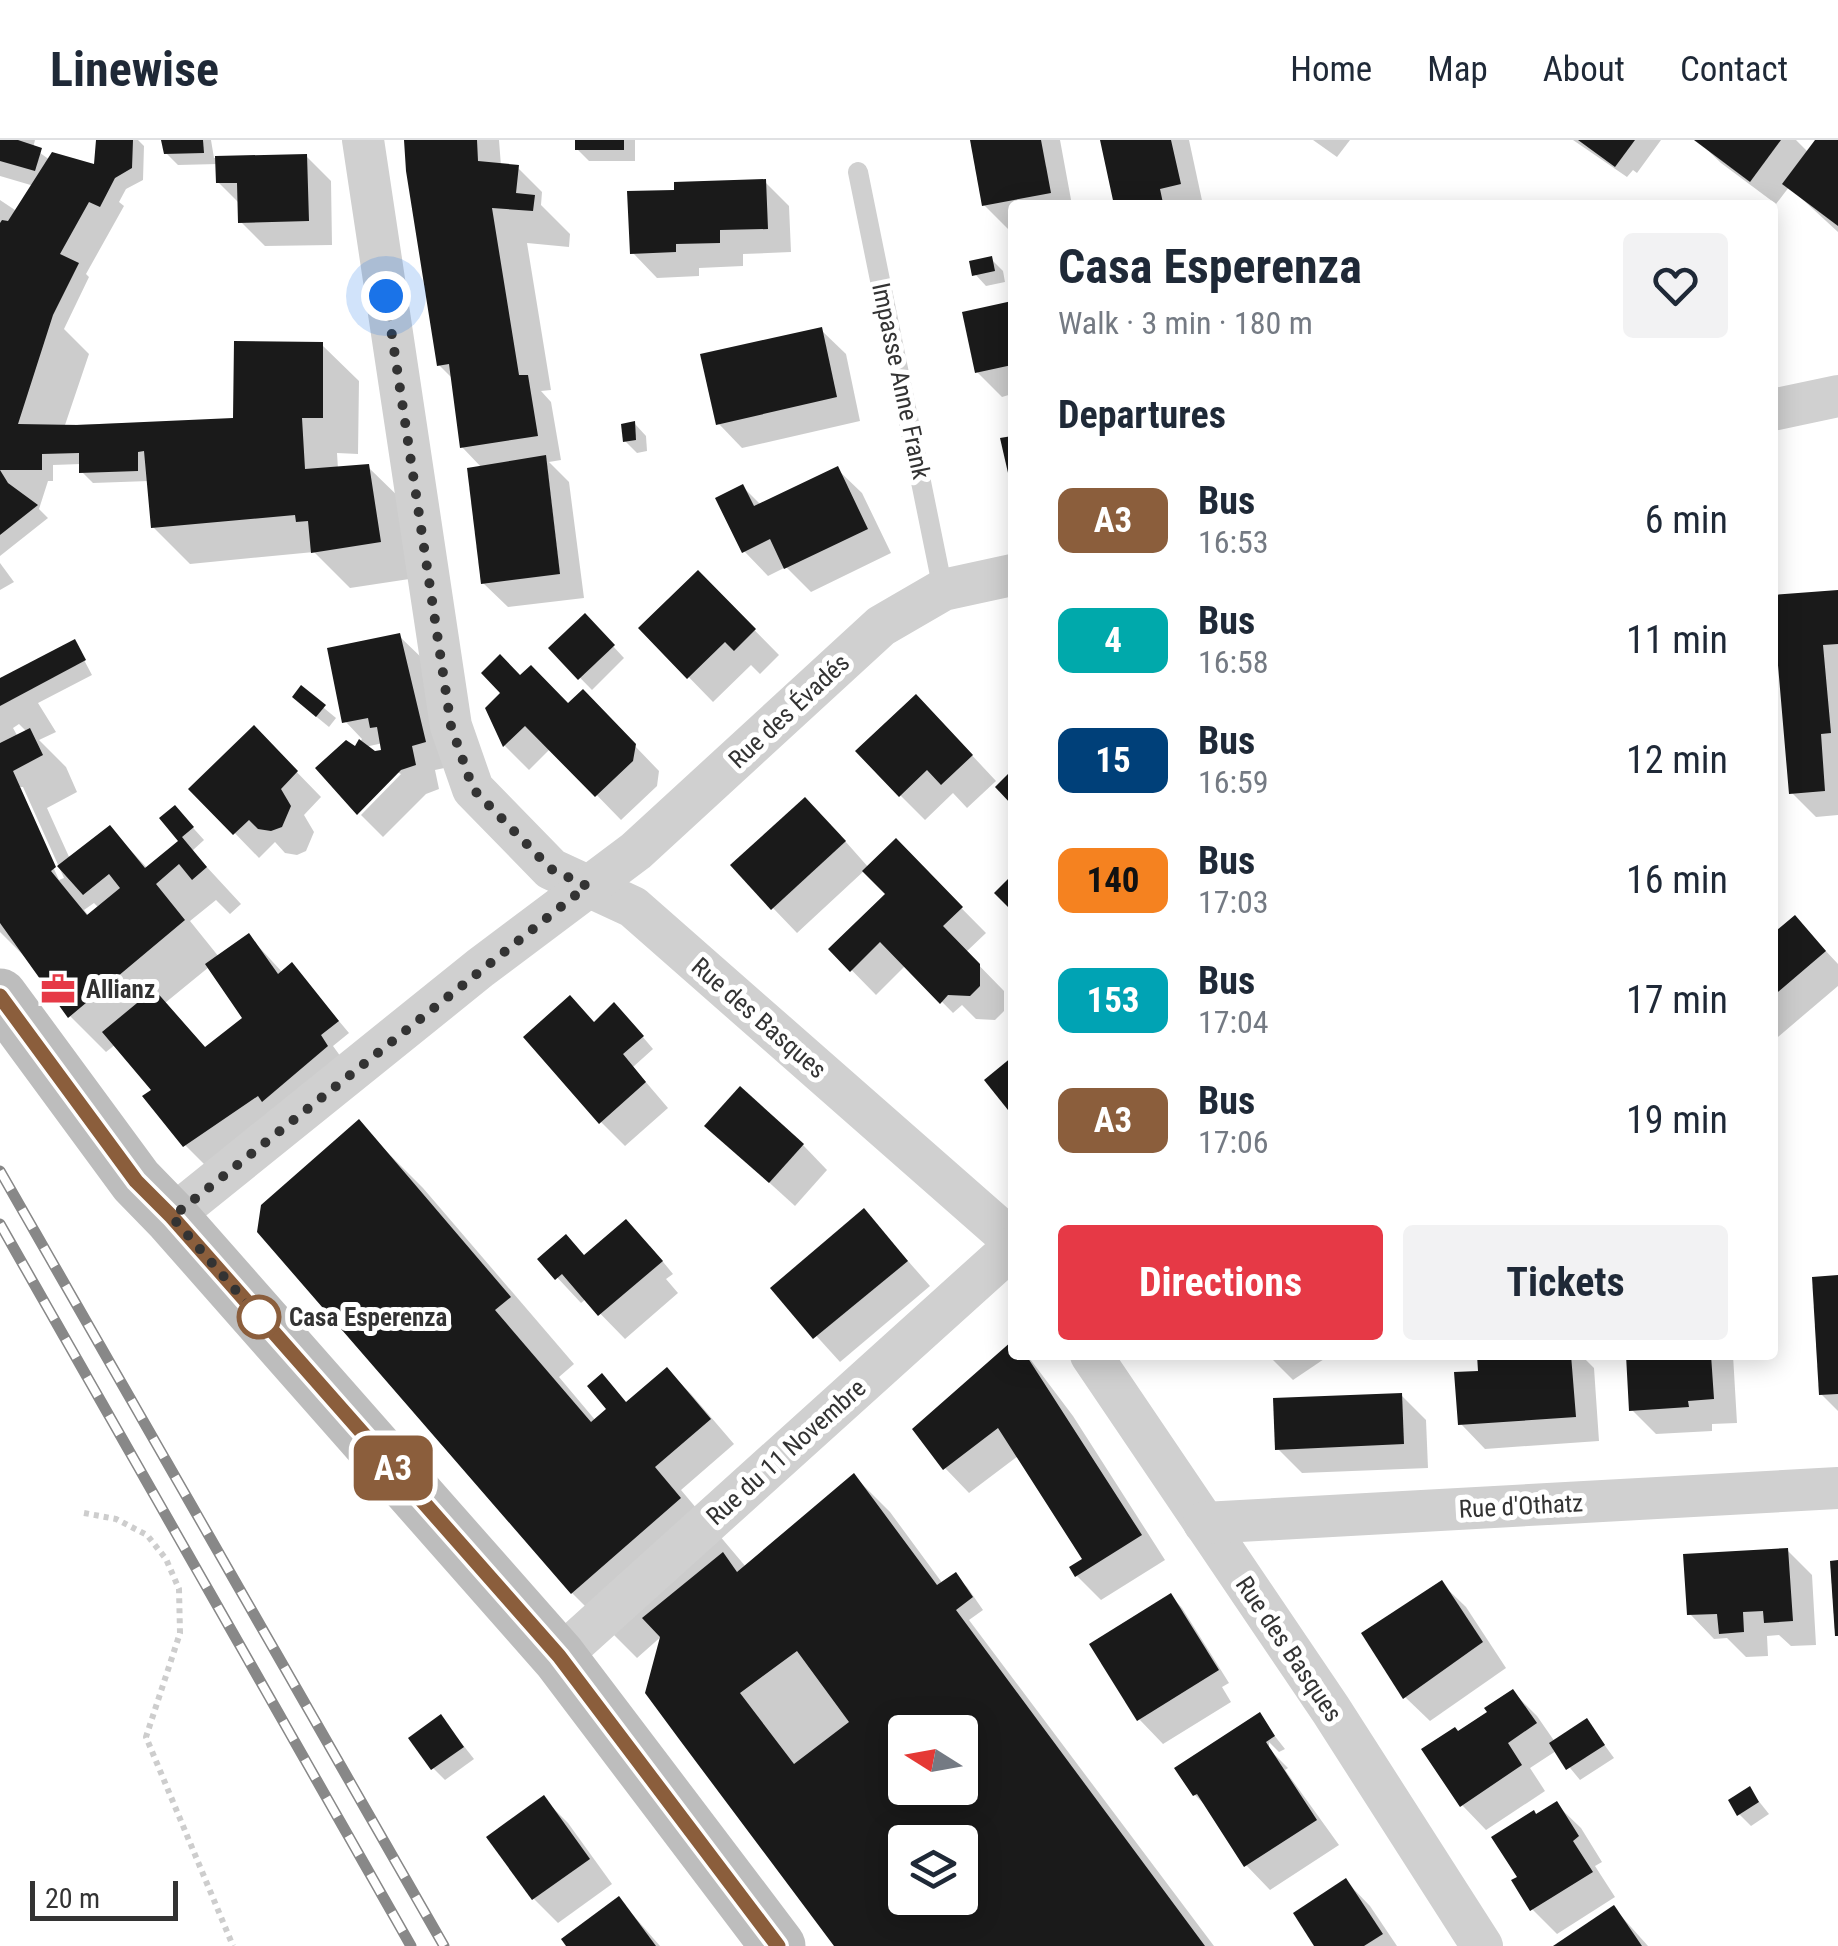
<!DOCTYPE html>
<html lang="en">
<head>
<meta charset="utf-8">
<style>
  body { margin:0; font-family:"Roboto Condensed",sans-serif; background:#f2f2f3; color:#1f2937; height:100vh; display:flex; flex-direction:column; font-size:38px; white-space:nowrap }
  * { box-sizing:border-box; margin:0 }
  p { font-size:32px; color:#747a83 }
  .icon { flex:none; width:55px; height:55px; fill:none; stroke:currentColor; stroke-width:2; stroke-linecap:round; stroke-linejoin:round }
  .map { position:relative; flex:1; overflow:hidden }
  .details { position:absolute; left:1008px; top:60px; width:770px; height:1160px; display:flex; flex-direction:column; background:#fff; border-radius:10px; box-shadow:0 5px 25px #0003 }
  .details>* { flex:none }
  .badge { padding:0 20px; border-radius:15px; font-size:35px; line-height:65px }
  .needle { width:65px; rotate:281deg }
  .tools { position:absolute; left:888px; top:1575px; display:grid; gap:20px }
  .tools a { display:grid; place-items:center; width:90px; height:90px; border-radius:10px; background:#fff; box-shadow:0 5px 25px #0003; font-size:50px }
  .scale { position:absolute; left:30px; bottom:25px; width:148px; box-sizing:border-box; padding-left:10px; border:5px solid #333; border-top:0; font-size:28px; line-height:35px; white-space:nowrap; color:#333; -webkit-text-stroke:8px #fff; paint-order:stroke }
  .you { position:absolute; width:50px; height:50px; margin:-25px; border:8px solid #fff; border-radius:50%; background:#1a73e8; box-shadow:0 0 0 15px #1a73e833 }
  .map>.badge { position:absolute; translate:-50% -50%; box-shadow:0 0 0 5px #fff }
  h2 { padding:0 50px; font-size:38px; line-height:90px }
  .round { display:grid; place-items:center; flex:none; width:105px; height:105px; border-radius:10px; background:#f2f2f3 }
  .summary { display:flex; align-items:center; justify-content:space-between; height:170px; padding:0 50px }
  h1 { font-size:48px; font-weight:700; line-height:75px }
  .primary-button { display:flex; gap:20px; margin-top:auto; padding:20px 50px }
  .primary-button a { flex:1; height:115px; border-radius:10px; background:#e63946; color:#fff; font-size:40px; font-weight:700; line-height:115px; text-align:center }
  .primary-button a+a { background:#f2f2f3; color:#1f2937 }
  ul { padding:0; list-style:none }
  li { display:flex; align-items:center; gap:30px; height:120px; padding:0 50px }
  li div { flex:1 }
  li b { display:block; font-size:38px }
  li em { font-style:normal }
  li .badge { min-width:110px; font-weight:700; text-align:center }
  header { display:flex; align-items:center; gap:60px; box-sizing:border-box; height:140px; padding:0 50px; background:#fff; border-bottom:2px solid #e0e1e3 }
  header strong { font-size:48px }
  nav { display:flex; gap:55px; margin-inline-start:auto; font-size:35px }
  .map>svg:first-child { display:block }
  .shadow { fill:#0003; fill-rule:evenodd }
  .building { fill:#1a1a1a; fill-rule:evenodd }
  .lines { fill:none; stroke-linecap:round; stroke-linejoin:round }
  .path { stroke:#cdcdcd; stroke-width:6; stroke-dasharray:5 5; stroke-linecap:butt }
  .lane { stroke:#d0d0d0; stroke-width:20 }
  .street { stroke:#d0d0d0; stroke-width:42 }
  .secondary { stroke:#bdbdbd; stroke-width:55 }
  .rail-casing { stroke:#888; stroke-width:11 }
  .rail { stroke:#fff; stroke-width:8; stroke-dasharray:22; stroke-linecap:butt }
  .line-casing { stroke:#fff; stroke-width:22 }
  .line { stroke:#8b5e3c; stroke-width:15 }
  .walk { stroke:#333; stroke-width:10; stroke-dasharray:0 18 }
  .stop-dot { fill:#fff; stroke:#8b5e3c; stroke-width:5 }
  .labels { text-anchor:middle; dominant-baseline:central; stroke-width:10; stroke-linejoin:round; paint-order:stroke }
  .street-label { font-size:25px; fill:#333; stroke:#fff }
  .poi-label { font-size:25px; font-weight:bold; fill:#333; stroke:#fff; text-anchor:start }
  .stop-label { font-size:25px; font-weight:bold; fill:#333; stroke:#fff; text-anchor:start }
</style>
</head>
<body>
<header>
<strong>Linewise</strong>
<nav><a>Home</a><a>Map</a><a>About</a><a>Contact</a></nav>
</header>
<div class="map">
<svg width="1838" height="1806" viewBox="0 0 1838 1806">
  <rect width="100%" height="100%" fill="#fff"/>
  <g class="shadow">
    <path d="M0 0H35L33 8 50 20 94 29 98 0H138L144 6 143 40 126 49 119 62 124 66 86 134 89 137 64 189 89 214 65 285 236 280 322 205 359 241 358 314 337 313 338 329 368 327 405 363 416 438 350 448 314 412 190 424 153 387 149 341 93 343 82 332 81 324 53 325V341H48L39 369 48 378 0 416V60L18 72 34 46 0 36Z"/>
    <path d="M164 0H211L214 18 306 16 331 41 332 105 265 106 240 81V64L218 42V24L178 25 166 13Z"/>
    <path d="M407 0H499L501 26 518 28 542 52 541 65 570 94 569 107 527 103 551 250 541 251 551 262 561 320 549 322 569 342 584 458 508 467 483 443 482 328 462 307 453 239 439 225Z"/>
    <path d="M577 0H635V21H589L577 9Z"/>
    <path d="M972 0H1060L1072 65H1012V88L1008 89 984 65Z"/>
    <path d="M1102 0H1189L1203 65H1116Z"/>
    <path d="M1313 0H1350L1337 17Z"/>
    <path d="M1573 0H1661L1637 33 1633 30 1627 37Z"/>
    <path d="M1697 0H1796L1809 13 1818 0H1838V92L1789 47 1776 64 1721 23Z"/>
    <path d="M765 42 789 66 791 112 743 114V126L699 128V136L657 138 633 113 676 52Z"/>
    <path d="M991 119 1003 131 1005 142 986 146 975 134Z"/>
    <path d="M1012 164V254L1002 257 977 232 965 174Z"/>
    <path d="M821 190 846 214 860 281 742 308 718 283Z"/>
    <path d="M635 284 646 296 647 311 637 313 625 301Z"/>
    <path d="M837 329 862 353 891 413 811 452 786 427 768 436 744 411 743 347 762 366Z"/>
    <path d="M0 423 14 442 0 450Z"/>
    <path d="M698 433 779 515 760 534 751 525 713 562 642 489Z"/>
    <path d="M1838 453V675L1816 677 1792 653 1774 458Z"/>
    <path d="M585 476 624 518 592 550 551 508Z"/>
    <path d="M399 496 424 520 449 627 435 630 439 649 426 654 383 697 361 675 401 634 355 610 362 599 345 581ZM383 603 385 613 375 614 365 607Z"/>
    <path d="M84 520 92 535 38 563 56 592 39 600 66 627 77 652 47 668 70 719 110 688 148 729 182 701 163 678 186 680 204 700 192 711 241 764 230 774 216 760 190 781 219 817 249 796 283 833 292 825 349 893 333 906 351 931 210 1030 185 1005 154 950 116 904 106 912 70 876 25 817 0 792V538ZM19 584 27 592 18 597 13 588ZM17 647H23L64 738 59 740ZM94 763 99 768 89 776 84 770ZM209 827 245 879 207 909 165 863Z"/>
    <path d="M520 538 568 566 583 552 659 631 657 646 621 680 551 608 529 630 505 606 488 569Z"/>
    <path d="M301 549 336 578 329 587 307 569Z"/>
    <path d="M940 581 996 641 967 668 953 653 925 680 900 655Z"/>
    <path d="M254 588 321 657 304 675 314 692 306 711 297 715 285 713 275 702 259 718 192 649Z"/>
    <path d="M830 684 869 728 896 702 986 793 966 812 1004 851V871L995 880 976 879 962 865 953 873 906 825 876 855 831 809 888 754 865 730 797 793 773 768Z"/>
    <path d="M1795 778 1838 824V846L1772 902V788L1778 793Z"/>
    <path d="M626 877 653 909 633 927 668 968 625 1006 601 982 595 884Z"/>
    <path d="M358 983 423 1048 574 1224 559 1237 596 1281 627 1264 667 1230 691 1254 734 1304 681 1350 746 1427 854 1336 890 1372 943 1444 955 1436 967 1447 983 1470 969 1480 1214 1806H837L663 1495 637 1518 572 1453ZM905 1592H960V1648H905ZM905 1702H960V1758H905Z"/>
    <path d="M707 986 803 1005 827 1030 795 1066Z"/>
    <path d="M864 1071 930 1146 840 1222 773 1148Z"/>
    <path d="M650 1106 673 1134 666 1139 678 1153 625 1199 586 1159 581 1163 540 1119 586 1117Z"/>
    <path d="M1838 1138V1271L1821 1254Z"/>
    <path d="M1012 1204V1215H1027L1073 1276 1165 1420 1101 1460 1077 1436 1085 1420 1018 1316 969 1353 945 1328 915 1289Z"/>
    <path d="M1268 1215H1330L1293 1240Z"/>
    <path d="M1479 1215H1581L1594 1228 1599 1301 1485 1309 1461 1284 1481 1233Z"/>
    <path d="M1629 1215H1733L1737 1283 1712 1284V1291L1656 1294 1632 1270Z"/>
    <path d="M1401 1255 1426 1280 1428 1328 1302 1333 1278 1309Z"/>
    <path d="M1787 1410 1812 1435 1816 1505 1791 1506 1779 1495 1767 1496 1768 1516 1746 1517 1727 1498 1714 1499 1690 1474Z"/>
    <path d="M1441 1443 1466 1467 1506 1528 1430 1581 1405 1557Z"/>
    <path d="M1171 1456 1182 1468 1229 1543 1222 1547 1231 1562 1163 1604 1139 1579Z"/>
    <path d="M1513 1552 1537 1576 1555 1602 1587 1581 1614 1618 1580 1640 1556 1611 1530 1628 1545 1651 1486 1690 1462 1665 1458 1593 1491 1573Z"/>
    <path d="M1259 1576 1285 1609 1279 1612 1269 1602V1609L1288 1628 1285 1630 1339 1705 1270 1750 1246 1725 1210 1670 1195 1655Z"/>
    <path d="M441 1577 474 1619 445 1640 433 1628Z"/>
    <path d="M1749 1649 1769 1674 1751 1686 1739 1674Z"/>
    <path d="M544 1659 568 1683 612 1744 558 1783 534 1759 489 1697Z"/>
    <path d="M1556 1664 1581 1688 1602 1722 1595 1726 1615 1757 1557 1794 1532 1769 1520 1738 1536 1676Z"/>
    <path d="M1346 1741 1370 1766 1397 1806H1317Z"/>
    <path d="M619 1759 660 1806H569Z"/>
    <path d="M1614 1768 1648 1806H1558Z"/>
  </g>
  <g class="building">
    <path d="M0 0H18L42 8 35 31 0 21Z"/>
    <path d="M96 0H133L132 28 115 38 100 67 89 62 60 114 79 123 53 175 18 284 77 285 233 278 234 201 323 202V278H302L305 329 369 324 381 402 311 413 308 381 296 382 295 375 151 388 144 311 138 312V331L79 333V313L42 314V330H0L8 343 38 365 0 395V83L2 80 8 81 52 12 94 24Z"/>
    <path d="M161 0H203L204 13 164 14Z"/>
    <path d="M404 0H477L478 21 519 25 516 53 535 55 533 71 492 68 519 235H528L538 296 460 308 449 224 437 226 406 31Z"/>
    <rect x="575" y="0" width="49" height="10"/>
    <path d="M970 0H1041L1051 53 982 66Z"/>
    <path d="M1100 0H1171L1181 44 1160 49 1163 63 1114 65Z"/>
    <path d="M1578 0H1635L1615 27Z"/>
    <path d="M1694 0H1781L1750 42Z"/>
    <path d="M1815 0H1838V86L1782 44Z"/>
    <path d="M307 14 309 81 238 83 237 43H216L215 16Z"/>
    <path d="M766 39 768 89 720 90V103L676 104V112L630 114 627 51 674 50V42Z"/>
    <path d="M992 116 995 131 972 136 969 121Z"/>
    <path d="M1012 161V225L975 233 962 172Z"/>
    <path d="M822 187 837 257 716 285 700 214Z"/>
    <path d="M635 281 636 300 623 302 621 284Z"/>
    <path d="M1012 296V346H1011L1000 298Z"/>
    <path d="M546 315 560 434 481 444 467 328Z"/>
    <path d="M838 326 868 389 784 429 770 399 742 413 715 358 743 344 754 366Z"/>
    <path d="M698 430 756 489 734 511 725 502 687 539 638 488Z"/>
    <path d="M1838 450V504L1823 505 1831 593 1821 594 1825 651 1789 654 1772 455Z"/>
    <path d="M585 473 615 505 578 540 548 508Z"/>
    <path d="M400 493 426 602 412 606 416 625 401 630 357 675 315 628 346 600 355 606 359 599 375 611 381 610 377 587 370 588 368 578 342 583 327 508Z"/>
    <path d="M75 499 86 520 0 566V538Z"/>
    <path d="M500 514 520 535 531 525 568 563 583 549 636 604 633 621 595 657 525 586 503 607 485 568 500 553 481 533Z"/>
    <path d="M301 545 326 565 316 577 292 557Z"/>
    <path d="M916 554 973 615 941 645 927 630 899 657 855 611Z"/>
    <path d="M254 585 298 631 281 649 291 666 282 687 271 691 258 689 249 680 233 695 188 649Z"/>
    <path d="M30 588 43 615 13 631 56 727 51 731 87 775 120 748 109 734 83 755 57 726 110 685 145 728 178 701 159 678 175 665 194 687 182 697 207 727 192 740 179 724 156 744 185 780 68 878 0 783V603Z"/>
    <path d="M1012 630V665L995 647Z"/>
    <path d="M805 657 846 701 771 770 730 725Z"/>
    <path d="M896 698 963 767 943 786 980 824V846L970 856 948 855 940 864 880 802 850 832 828 809 885 754 862 731Z"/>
    <path d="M1012 735V771L994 753Z"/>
    <path d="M1795 775 1826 811 1772 857V785L1777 790Z"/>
    <path d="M249 793 278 834 292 822 339 881 321 895 328 906 262 962 258 956 183 1007 142 956 151 950 102 892 154 849 205 907 242 878 205 824Z"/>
    <path d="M570 855 594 882 614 862 644 896 623 914 646 942 599 984 523 897Z"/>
    <path d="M1012 917V975L984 940Z"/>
    <path d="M740 946 804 1004 769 1043 704 986Z"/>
    <path d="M359 979 511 1157 495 1170 591 1282 606 1269 587 1246 602 1233 626 1262 667 1227 711 1279 655 1327 681 1358 571 1454 257 1092 261 1065Z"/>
    <path d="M864 1068 908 1121 813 1199 770 1148Z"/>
    <path d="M626 1079 663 1121 598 1176 562 1134 555 1140 537 1119 566 1094 584 1115Z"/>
    <path d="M1838 1135V1254L1819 1255 1812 1137Z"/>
    <path d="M1012 1201V1215H1026L1142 1395 1075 1437 1069 1427 1082 1419 998 1288 943 1330 912 1289Z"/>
    <path d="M1477 1215H1571L1576 1277 1458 1285 1454 1232 1478 1231Z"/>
    <path d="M1626 1215H1711L1714 1259 1688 1261 1689 1267 1629 1271Z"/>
    <path d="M1402 1253 1404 1304 1275 1310 1273 1258Z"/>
    <path d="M854 1333 937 1445 956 1432 973 1457 956 1470 1205 1806H834L679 1599 645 1553 660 1497 642 1478 723 1412 737 1432ZM797 1511 849 1582 794 1624 740 1553ZM905 1592H960V1648H905ZM905 1702H960V1758H905Z"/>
    <path d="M1788 1408 1793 1481 1764 1483 1763 1471 1743 1472 1744 1492 1719 1494 1717 1474 1687 1475 1683 1414Z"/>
    <path d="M1838 1420V1496H1835L1830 1421Z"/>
    <path d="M1442 1440 1483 1502 1403 1559 1361 1493Z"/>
    <path d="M1171 1453 1219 1530 1137 1581 1089 1504Z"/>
    <path d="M1513 1549 1537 1583 1508 1603 1522 1625 1460 1667 1421 1609 1455 1587 1458 1591 1487 1572 1484 1568Z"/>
    <path d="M1260 1572 1275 1596 1266 1602 1317 1680 1244 1727 1197 1654 1193 1656 1174 1628Z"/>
    <path d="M441 1574 464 1607 431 1630 408 1598Z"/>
    <path d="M1587 1578 1605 1605 1566 1630 1549 1603Z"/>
    <path d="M1750 1646 1759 1662 1737 1676 1728 1660Z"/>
    <path d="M544 1655 590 1719 532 1760 486 1697Z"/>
    <path d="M1557 1661 1579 1696 1573 1701 1593 1732 1530 1771 1511 1740 1517 1737 1491 1697 1534 1670 1536 1674Z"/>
    <path d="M1346 1738 1383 1794 1364 1806H1314L1293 1773Z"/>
    <path d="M619 1756 656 1806H566L561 1799Z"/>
    <path d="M1614 1765 1642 1806H1553Z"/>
  </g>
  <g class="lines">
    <path class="path" d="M84 1373 116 1379 147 1395 166 1419 179 1449 180 1493 146 1597 233 1806"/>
    <path class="lane" d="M858 32 943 450"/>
    <g class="street">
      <path d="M363 0 451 586 473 649 551 729 633 767 1012 1100"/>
      <path d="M1772 270 1838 256"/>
      <path d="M171 1077 480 828 636 711 881 486 943 450 1012 435"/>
      <path d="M1091 1215 1331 1570 1482 1806"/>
      <path d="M1204 1383 1838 1348"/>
      <path d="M559 1517 1012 1108"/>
    </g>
    <path class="secondary" d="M0 856 136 1041 171 1077 559 1517 778 1806"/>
    <g class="rail-casing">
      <g id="rail">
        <path d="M0 1031 444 1806"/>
        <path d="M0 1084 411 1806"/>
      </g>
    </g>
    <use href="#rail" class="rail"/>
  </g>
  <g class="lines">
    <g class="line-casing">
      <path id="line" d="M0 856 136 1041 172 1077 559 1516 778 1806"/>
    </g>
    <use href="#line" class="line"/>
    <path class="walk" d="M259 1177 172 1077 587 746 551 729 473 649 451 586 386 156"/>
  </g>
  <defs>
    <g id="office-bare" transform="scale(2.7)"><path d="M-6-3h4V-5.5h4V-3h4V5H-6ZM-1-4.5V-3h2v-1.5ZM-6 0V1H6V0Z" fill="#e63946" stroke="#fff" stroke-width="2.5" paint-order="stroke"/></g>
  </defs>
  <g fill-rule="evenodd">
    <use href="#office-bare" x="58" y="849"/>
  </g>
  <circle class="stop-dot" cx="259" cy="1177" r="20"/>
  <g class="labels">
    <g class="street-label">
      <text transform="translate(901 241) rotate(78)">Impasse Anne Frank</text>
      <text transform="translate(789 571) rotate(-43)">Rue des Évadés</text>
      <text transform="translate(759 878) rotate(41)">Rue des Basques</text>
      <text transform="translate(786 1312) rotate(-42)">Rue du 11 Novembre</text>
      <text transform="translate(1521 1366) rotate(-3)">Rue d'Othatz</text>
      <text transform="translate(1289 1509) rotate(56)">Rue des Basques</text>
    </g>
    <g class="poi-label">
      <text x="86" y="849">Allianz</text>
    </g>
    <g class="stop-label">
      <text x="289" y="1177">Casa Esperenza</text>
    </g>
  </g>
</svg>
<div class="tools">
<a><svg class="needle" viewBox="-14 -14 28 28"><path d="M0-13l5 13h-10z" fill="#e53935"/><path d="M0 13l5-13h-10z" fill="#747a83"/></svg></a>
<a><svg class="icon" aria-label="layers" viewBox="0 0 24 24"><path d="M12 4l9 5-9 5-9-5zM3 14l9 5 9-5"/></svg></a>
</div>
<div class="scale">20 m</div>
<div class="you" style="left:386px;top:156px"></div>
<b class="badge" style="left:393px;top:1328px;background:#8b5e3c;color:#fff">A3</b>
<section class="details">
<div class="summary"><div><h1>Casa Esperenza</h1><p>Walk · 3 min · 180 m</p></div><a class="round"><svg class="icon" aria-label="heart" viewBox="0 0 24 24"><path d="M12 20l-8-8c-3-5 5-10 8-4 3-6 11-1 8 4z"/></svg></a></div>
<h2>Departures</h2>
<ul>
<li><span class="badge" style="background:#8b5e3c;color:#fff">A3</span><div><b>Bus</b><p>16:53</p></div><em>6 min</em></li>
<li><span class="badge" style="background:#00a9ab;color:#fff">4</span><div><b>Bus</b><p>16:58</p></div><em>11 min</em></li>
<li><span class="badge" style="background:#004079;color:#fff">15</span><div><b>Bus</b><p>16:59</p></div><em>12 min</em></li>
<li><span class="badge" style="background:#f58220;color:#111">140</span><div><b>Bus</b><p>17:03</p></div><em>16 min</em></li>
<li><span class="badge" style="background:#00a3b4;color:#fff">153</span><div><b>Bus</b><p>17:04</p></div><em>17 min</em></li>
<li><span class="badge" style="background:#8b5e3c;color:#fff">A3</span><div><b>Bus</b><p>17:06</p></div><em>19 min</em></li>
</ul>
<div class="primary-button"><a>Directions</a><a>Tickets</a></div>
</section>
</div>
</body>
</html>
